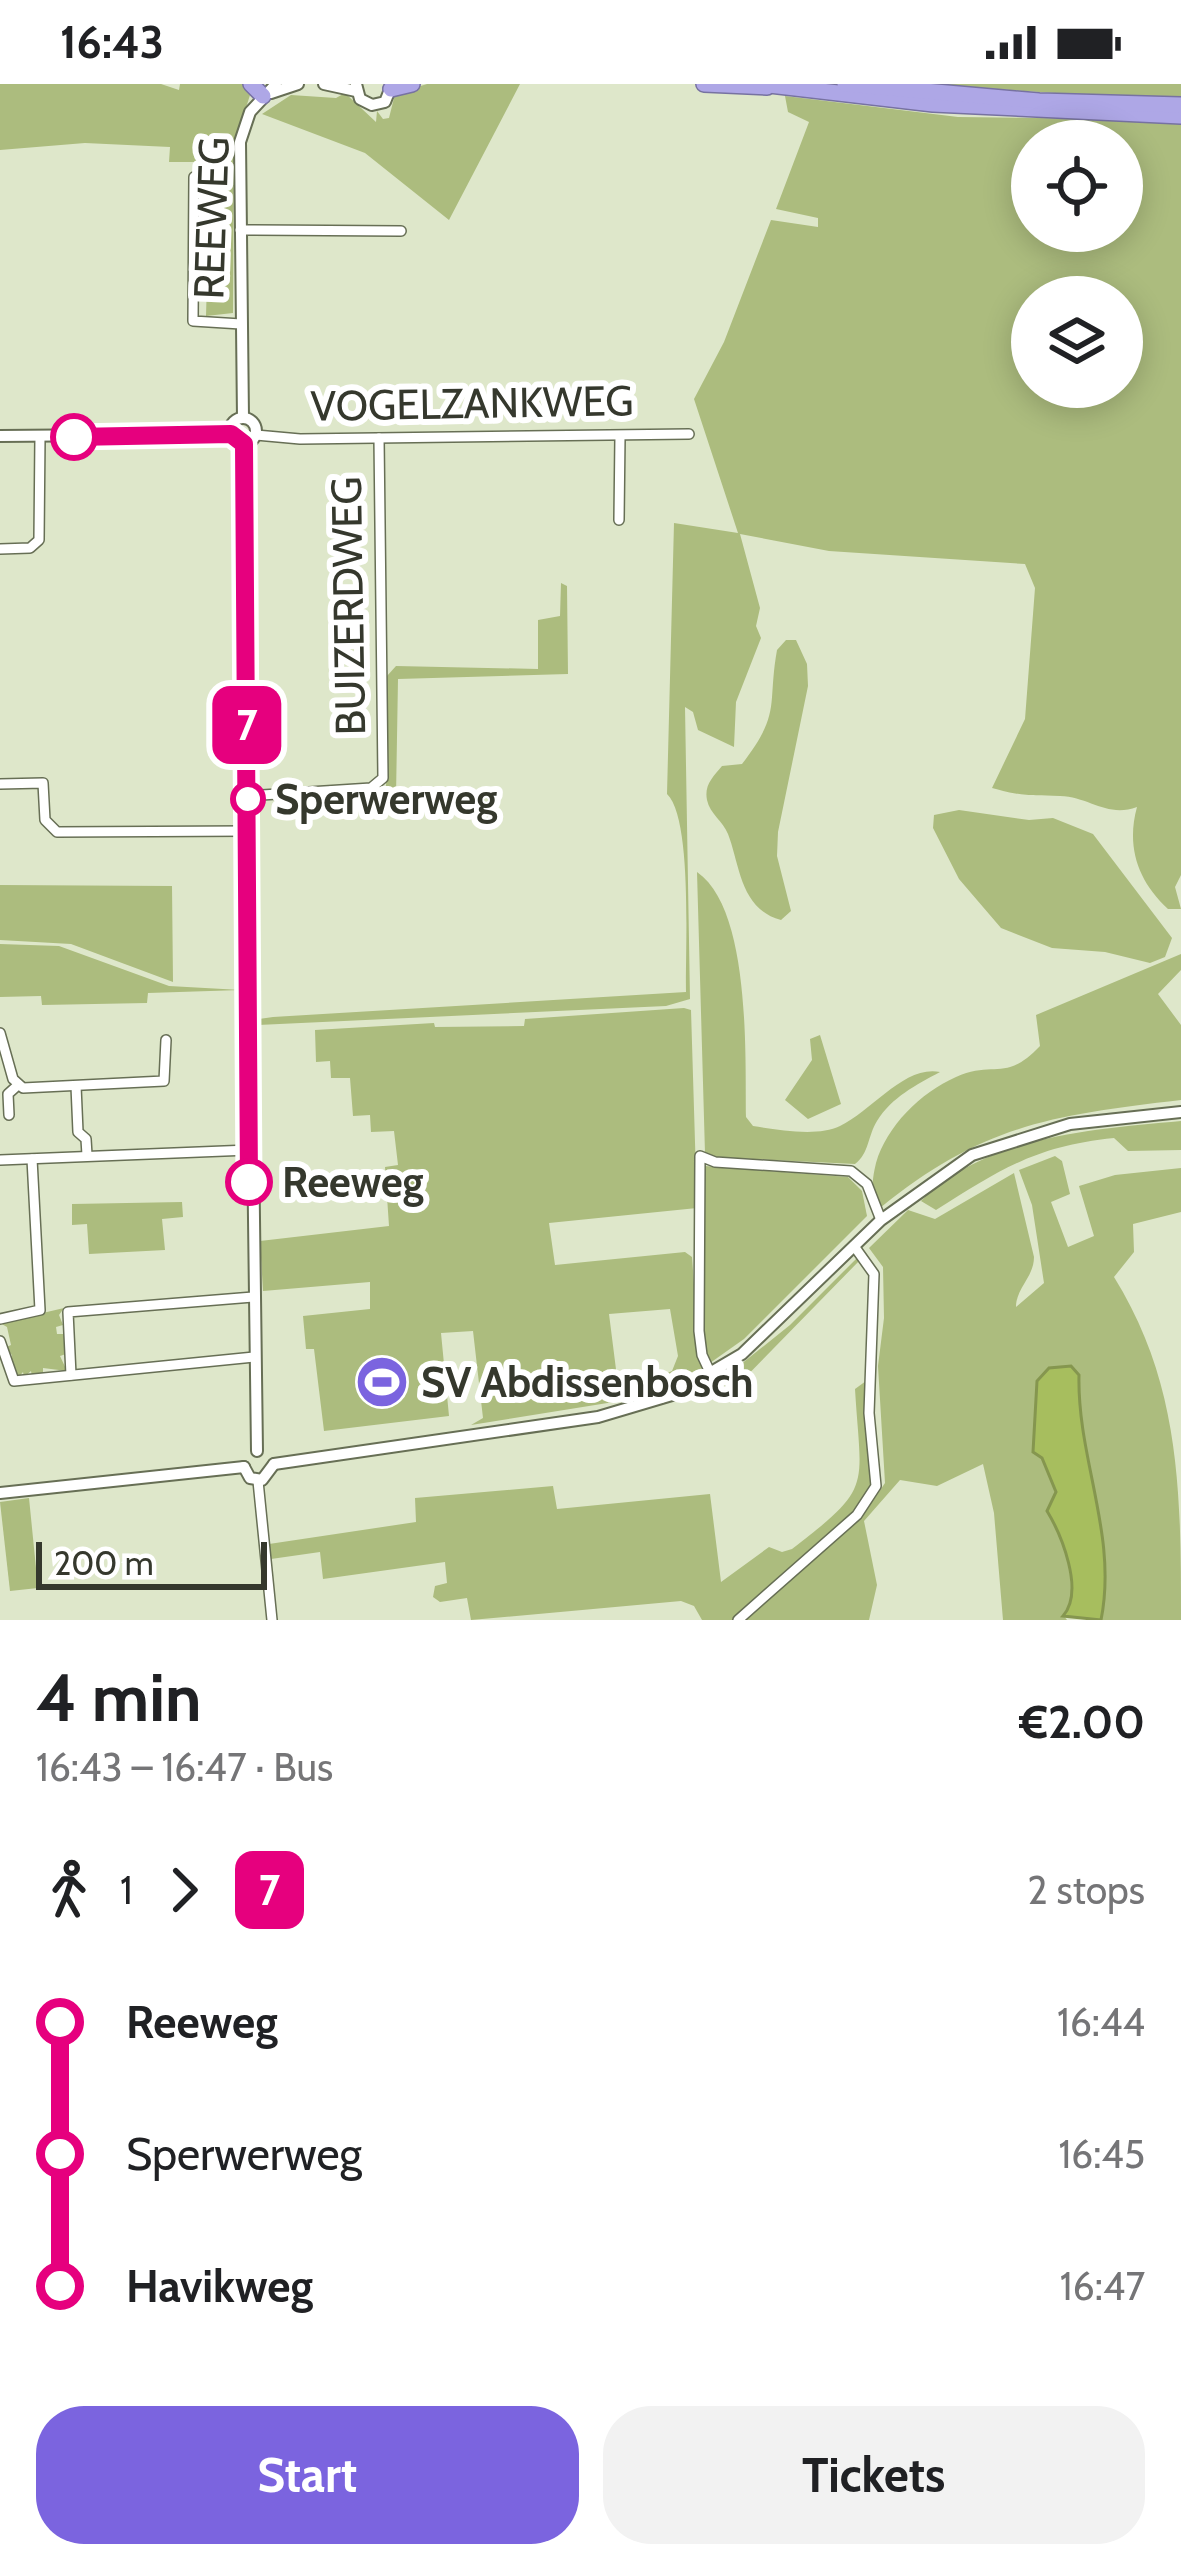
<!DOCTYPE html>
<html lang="en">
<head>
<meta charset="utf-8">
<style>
  body { margin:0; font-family:Cabin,sans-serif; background:#f2f2f2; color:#202124; height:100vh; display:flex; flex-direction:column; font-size:45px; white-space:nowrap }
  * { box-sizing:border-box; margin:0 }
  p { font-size:39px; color:#757577 }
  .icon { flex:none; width:66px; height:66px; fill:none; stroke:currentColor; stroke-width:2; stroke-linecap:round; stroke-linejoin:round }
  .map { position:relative; height:1536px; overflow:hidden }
  .details { display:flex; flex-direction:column; background:#fff; flex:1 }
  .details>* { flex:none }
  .badge { padding:0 24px; border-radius:18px; font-size:42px; line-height:78px }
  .buttons { position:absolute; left:1011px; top:36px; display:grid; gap:24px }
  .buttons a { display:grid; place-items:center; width:132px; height:132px; border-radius:50%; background:#fff; box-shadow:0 6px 30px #0003; font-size:60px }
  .scale { position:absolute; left:36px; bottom:30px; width:231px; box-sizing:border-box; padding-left:12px; border:6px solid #35382d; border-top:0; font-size:33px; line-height:42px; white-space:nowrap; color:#35382d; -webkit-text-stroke:9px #fff; paint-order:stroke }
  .map>.badge { position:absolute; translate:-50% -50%; box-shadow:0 0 0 6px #fff }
  .legs { display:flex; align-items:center; gap:18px; height:132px; padding:0 36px; font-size:39px }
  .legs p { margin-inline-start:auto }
  .headline { display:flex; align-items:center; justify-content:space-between; height:204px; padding:0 36px }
  h1 { font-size:66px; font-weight:700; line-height:90px }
  .primary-button { display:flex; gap:24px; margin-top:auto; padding:24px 36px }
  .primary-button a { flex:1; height:138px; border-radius:48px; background:#7b64df; color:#fff; font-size:48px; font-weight:700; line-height:138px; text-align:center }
  .primary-button a+a { background:#f2f2f2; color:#202124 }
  ul { padding:0 36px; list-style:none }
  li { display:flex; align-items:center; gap:42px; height:132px; font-size:45px }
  li i { display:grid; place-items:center; width:18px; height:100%; margin:0 15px; background:currentColor }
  li i::after { content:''; width:30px; height:30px; margin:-15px; border:9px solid; border-radius:50%; background:#fff }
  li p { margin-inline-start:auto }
  li:first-child i { background:linear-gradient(#0000 50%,currentColor 0) }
  li:last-child i { background:linear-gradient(currentColor 50%,#0000 0) }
  .status { display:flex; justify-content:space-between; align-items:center; height:84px; padding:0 60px; background:#fff; direction:ltr }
  .status svg { height:33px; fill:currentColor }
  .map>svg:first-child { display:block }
  .green { fill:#acbc7e; fill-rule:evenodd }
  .water { fill:#a7be5e; stroke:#85964f; stroke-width:3 }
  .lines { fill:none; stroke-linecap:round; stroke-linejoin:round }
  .minor-casing { stroke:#676f55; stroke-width:12 }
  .tertiary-casing { stroke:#676f55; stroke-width:14 }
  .trunk-casing { stroke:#7772a1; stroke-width:18 }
  .minor { stroke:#fff; stroke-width:9 }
  .tertiary { stroke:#fff; stroke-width:10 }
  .trunk { stroke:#aea7e6; stroke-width:15 }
  .line-1-casing { stroke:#fff; stroke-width:27 }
  .line-1 { stroke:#e6007e; stroke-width:18 }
  .stop-1-dot { fill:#fff; stroke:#e6007e; stroke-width:6 }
  .labels { text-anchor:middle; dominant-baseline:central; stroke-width:12; stroke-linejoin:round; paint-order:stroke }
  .street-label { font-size:42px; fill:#35382d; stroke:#fff }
  .stop-label { font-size:42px; font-weight:bold; fill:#35382d; stroke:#fff; text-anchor:start }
  .poi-label { font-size:42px; font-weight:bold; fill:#35382d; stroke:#fff; text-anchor:start }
</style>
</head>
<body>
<div class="status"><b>16:43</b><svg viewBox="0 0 49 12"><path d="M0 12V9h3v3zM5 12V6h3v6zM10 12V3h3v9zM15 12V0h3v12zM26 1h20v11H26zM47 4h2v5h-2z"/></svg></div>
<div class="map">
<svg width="1181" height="1536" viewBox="0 0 1181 1536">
  <rect width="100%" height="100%" fill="#dee7ca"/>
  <g class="green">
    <path d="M0 0H161L179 6 180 0H247L250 11 234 62 233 229 206 232 207 197 201 196 200 176 207 174V118H199L201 78H169L170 63 85 59 0 66Z"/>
    <path d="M427 0H520L449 136 365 69 262 30 291 11 336 14 345 9 376 38 377 27 383 35 389 34 395 10Z"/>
    <path d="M916 0H1181V17Z"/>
    <path d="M785 12 958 33 1181 36V791L1175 803 1181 825H1168C1138 797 1126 763 1137 723 1107 734 1090 713 1060 712 1031 711 1024 713 992 704L1025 635 1035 504 1025 480 829 467 740 450 760 524 756 542 761 554 736 618 734 663 698 646 693 628 685 623 690 915 666 922 258 941 259 935 273 933 686 908C685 868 693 735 667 710L674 439 738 449 694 315 724 258 771 136 818 143V134L776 125 809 38 788 28ZM1032 57H1122V147H1032ZM1032 213H1122V303H1032Z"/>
    <path d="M561 499 567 502 568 590 398 595 396 712 327 713 326 709 386 706 387 592 396 582 538 585V536L560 532Z"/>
    <path d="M786 556H796L807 580 808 602 778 748 777 772 791 827 781 836C740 825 740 781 728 750 723 737 710 730 707 716 704 701 713 693 722 682L742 680C782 628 767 622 777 566Z"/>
    <path d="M959 726 1029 736 1053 734 1093 750 1172 854 1165 873 1150 879 1105 868 1052 864 1001 844 959 795 933 744 934 731Z"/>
    <path d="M697 788C751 825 745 972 746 1033L753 1042C778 1046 818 1053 840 1042 872 1027 904 981 940 988 916 1001 892 1013 877 1037 868 1051 869 1070 855 1080L710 1073 705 1069Z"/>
    <path d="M0 801 172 802 173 898 71 860 0 856Z"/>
    <path d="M0 860 59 862 169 902 241 906 148 909 147 919 42 921 41 912 0 913Z"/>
    <path d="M1181 870V886L1158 910 1181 941V1016C1054 1031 983 1040 880 1124 870 1109 872 1096 876 1079 887 1042 920 1009 956 993 995 976 1005 999 1040 962L1036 931Z"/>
    <path d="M684 924 691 926 697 1124 549 1139 555 1181 685 1168 692 1173 699 1269 705 1283 628 1315 625 1296 640 1300 672 1287 678 1272 670 1225 609 1230 620 1317 471 1341 483 1334 473 1247 441 1249 449 1332 324 1347 314 1265H306L303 1232 370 1225V1198L263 1207 260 1157 389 1142 385 1083 398 1081 394 1047 371 1048 370 1031 353 1032 350 994H331L330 977 316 978 315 946 434 939 435 943 524 942 525 935Z"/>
    <path d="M820 951 841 1020 808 1035 785 1016 812 976 810 955Z"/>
    <path d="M1181 1037V1066L1128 1067 1114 1054C1036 1062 1001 1085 936 1126L921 1117C987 1052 1093 1045 1181 1037Z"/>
    <path d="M1055 1072 1062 1077 1070 1110 1051 1118 1068 1163 1094 1152 1079 1102 1115 1091 1181 1084V1128L1133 1140 1134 1168 1114 1193C1181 1301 1181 1410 1181 1536H1101C1115 1448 1077 1376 1079 1291L1041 1373 1056 1408 1050 1420C1061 1446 1082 1510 1064 1532L1067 1536H1003L994 1429 983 1380 937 1402 900 1396 864 1437 877 1501 869 1536H702L694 1522 681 1517 471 1536 467 1514 440 1518 433 1513 435 1502 447 1499 445 1478 323 1495 320 1468 271 1475 269 1460 416 1438 415 1414 553 1402 557 1425 710 1410 721 1498 769 1463 782 1468 792 1465C874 1402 861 1405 855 1305L866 1297 873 1400 856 1428 859 1437 885 1399 878 1282 884 1234 883 1183 869 1164 908 1126 935 1135 1014 1089 1034 1173C1034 1193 1016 1204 1016 1223L1044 1199 1032 1121 1019 1086Z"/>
    <path d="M705 1082 848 1093 862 1107 867 1132 744 1255 710 1279 703 1265Z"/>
    <path d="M182 1118 183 1133 162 1135 165 1166 89 1170 87 1140 72 1141V1120Z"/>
    <path d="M856 1175 860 1176 730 1309 720 1297 790 1241Z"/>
    <path d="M64 1224 59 1231 63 1241 56 1243 57 1250H64L66 1270 60 1272 67 1287 43 1284V1291L32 1292 31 1287 24 1293 23 1288 18 1294 10 1289 14 1280H9L12 1271 4 1264 11 1261 7 1243 0 1239Z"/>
    <path d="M29 1414 38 1504 10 1507 0 1418Z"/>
  </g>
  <path class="water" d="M1071 1282 1079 1291C1077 1375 1118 1451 1101 1536L1063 1532C1085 1507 1061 1450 1047 1427L1056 1408 1042 1374 1033 1368 1037 1297 1049 1284Z"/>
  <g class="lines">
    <g class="minor-casing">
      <g id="minor">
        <path d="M194 93 193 237 241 240"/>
        <path d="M240 146 401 147"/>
        <path d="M256 351 300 355 689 350"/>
        <path d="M619 436 620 352"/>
        <path d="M0 465 30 464 39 456 40 352"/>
        <path d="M0 700 43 699 45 736 57 748 248 747"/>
        <path d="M248 712 371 704 383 694 379 354"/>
        <path d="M0 949 13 995 23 1004 164 997 166 956"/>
        <path d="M76 1002 78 1048 86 1055 87 1071"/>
        <path d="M9 1031 8 1010 18 1001"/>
        <path d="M0 1076 249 1066"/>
        <path d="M0 1235 40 1226 32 1075"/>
        <path d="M0 1257 14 1297 254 1273"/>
        <path d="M71 1291 68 1228 253 1213"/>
        <path d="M715 1299 702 1271 699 1247 700 1072 715 1078 851 1087 867 1100 881 1136"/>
        <path d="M258 1397 272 1536"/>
        <path d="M738 1536 857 1431 876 1402 869 1329 874 1190 854 1162"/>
      </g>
    </g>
    <g class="tertiary-casing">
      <g id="tertiary">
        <path d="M324 0 356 7"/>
        <path d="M356 0 360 15 372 21 385 18 391 3"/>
        <path d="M271 9 298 0"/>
        <circle cx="243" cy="347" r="13"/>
        <path d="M243 334 240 58 250 28 276 0"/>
        <path d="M0 352 231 350"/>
        <path d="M244 360 257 1367"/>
        <path d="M274 1380 598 1333 672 1311 742 1270 881 1136 972 1071 1070 1040 1181 1028"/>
        <path d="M244 1383 250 1394 262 1396 274 1380"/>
        <path d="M0 1409 244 1383"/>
      </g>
    </g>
    <g class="trunk-casing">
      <g id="trunk">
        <path d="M251 0 263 12"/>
        <path d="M704 0 767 3"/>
        <path d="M761 0 933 20 1181 32"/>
        <path d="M845 0 1039 17 1181 21"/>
        <path d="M391 5 412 0"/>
      </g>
    </g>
    <use href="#minor" class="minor"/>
    <use href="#tertiary" class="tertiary"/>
    <use href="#trunk" class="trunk"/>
  </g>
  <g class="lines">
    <g class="line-1-casing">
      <path id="line-1" d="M74 353 231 350 244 360 249 1098"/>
    </g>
    <use href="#line-1" class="line-1"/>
  </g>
  <defs>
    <g id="stadium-disc" transform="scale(2.7)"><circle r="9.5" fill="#7b64df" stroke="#fff"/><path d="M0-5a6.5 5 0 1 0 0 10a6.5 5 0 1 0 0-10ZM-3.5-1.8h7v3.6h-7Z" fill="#fff"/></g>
  </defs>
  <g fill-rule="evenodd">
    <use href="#stadium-disc" x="382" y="1298"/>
  </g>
  <g class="stop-1-dot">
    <circle cx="74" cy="353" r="21"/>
    <circle cx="248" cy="715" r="15"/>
    <circle cx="249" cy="1098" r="21"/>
  </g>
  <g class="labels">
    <g class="street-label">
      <text transform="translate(211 134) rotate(-88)">REEWEG</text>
      <text transform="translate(472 319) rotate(-1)">VOGELZANKWEG</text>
      <text transform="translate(348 522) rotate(-91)">BUIZERDWEG</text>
    </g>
    <g class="stop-label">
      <text x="275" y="715">Sperwerweg</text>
      <text x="282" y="1098">Reeweg</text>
    </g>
    <g class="poi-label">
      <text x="421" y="1298">SV Abdissenbosch</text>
    </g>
  </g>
</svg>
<div class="buttons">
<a><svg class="icon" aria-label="locate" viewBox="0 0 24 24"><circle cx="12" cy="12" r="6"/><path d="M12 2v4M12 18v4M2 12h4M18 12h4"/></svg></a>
<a><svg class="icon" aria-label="layers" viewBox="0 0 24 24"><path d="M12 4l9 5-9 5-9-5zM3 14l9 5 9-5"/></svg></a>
</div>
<div class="scale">200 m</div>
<b class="badge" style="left:247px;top:641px;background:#e6007e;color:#fff">7</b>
</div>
<section class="details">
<div class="headline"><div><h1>4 min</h1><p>16:43 – 16:47 · Bus</p></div><b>€2.00</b></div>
<div class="legs"><svg class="icon" aria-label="walk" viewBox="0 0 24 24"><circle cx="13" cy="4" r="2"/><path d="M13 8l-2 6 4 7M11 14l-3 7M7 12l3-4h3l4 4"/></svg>1<svg class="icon" aria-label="forward" viewBox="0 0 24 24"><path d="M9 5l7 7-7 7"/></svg><b class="badge" style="background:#e6007e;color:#fff">7</b><p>2 stops</p></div>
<ul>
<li><i style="color:#e6007e"></i><b>Reeweg</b><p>16:44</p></li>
<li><i style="color:#e6007e"></i><span>Sperwerweg</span><p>16:45</p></li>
<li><i style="color:#e6007e"></i><b>Havikweg</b><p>16:47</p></li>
</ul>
<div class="primary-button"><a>Start</a><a>Tickets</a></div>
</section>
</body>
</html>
